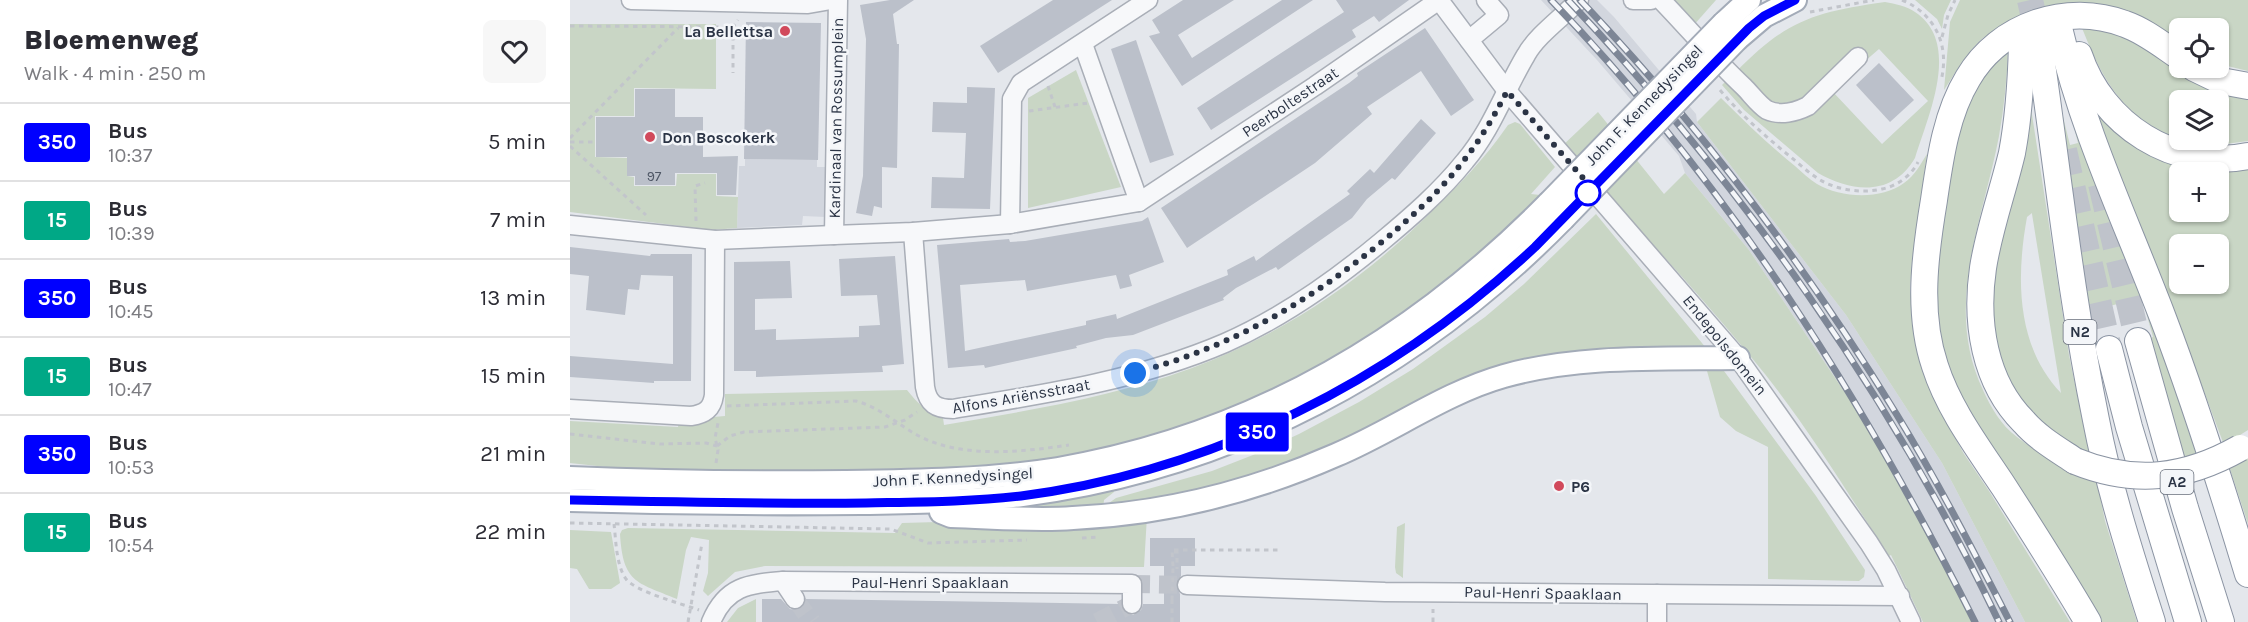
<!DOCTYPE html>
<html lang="en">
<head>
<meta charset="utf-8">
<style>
  body { margin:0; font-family:Karla,sans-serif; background:#f7f7f7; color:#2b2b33; height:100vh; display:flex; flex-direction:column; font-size:22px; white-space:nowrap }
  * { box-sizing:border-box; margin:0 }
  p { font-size:20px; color:#7c7c81 }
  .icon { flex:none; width:33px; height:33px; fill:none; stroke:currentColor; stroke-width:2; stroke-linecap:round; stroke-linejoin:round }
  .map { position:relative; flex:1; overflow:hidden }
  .side { display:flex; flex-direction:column; background:#fff; width:570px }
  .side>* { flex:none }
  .badge { padding:0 12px; border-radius:4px; font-size:21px; line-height:39px }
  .tools { position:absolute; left:1599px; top:18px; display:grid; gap:12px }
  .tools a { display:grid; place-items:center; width:60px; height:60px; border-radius:9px; background:#fff; box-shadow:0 2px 4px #0004; font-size:30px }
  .you { position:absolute; width:30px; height:30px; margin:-15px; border:4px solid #fff; border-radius:50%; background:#1a73e8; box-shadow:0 0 0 9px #1a73e833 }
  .map>.badge { position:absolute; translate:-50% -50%; box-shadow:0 0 0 3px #fff }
  .round { display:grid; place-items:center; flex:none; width:63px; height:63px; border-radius:9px; background:#f7f7f7 }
  .headline { display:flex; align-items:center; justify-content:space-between; height:102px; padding:0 24px }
  h1 { font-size:28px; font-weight:800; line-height:45px }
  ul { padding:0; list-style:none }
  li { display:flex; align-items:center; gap:18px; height:78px; padding:0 24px; border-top:2px solid #e1e1e2 }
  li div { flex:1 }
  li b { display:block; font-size:22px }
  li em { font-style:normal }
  li .badge { min-width:66px; font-weight:700; text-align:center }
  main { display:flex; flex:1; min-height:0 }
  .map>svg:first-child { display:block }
  .built { fill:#d2d6de }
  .green { fill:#c9d6c5; fill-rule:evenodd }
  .building { fill:#bbc0ca }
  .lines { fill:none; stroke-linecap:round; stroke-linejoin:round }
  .minor-tunnel { stroke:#bfc3cb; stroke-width:18; stroke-dasharray:18 9; stroke-linecap:butt }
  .highway-tunnel { stroke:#bfc3cb; stroke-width:26; stroke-dasharray:26 13; stroke-linecap:butt }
  .minor-casing { stroke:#a9aeb7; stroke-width:21 }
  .major-casing { stroke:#a3abb8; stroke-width:26 }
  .highway-casing { stroke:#8b94a3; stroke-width:28 }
  .path { stroke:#c2c5cb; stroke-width:3; stroke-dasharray:4.5 4.5; stroke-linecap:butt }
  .minor { stroke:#f7f8fa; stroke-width:18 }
  .major { stroke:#fff; stroke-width:22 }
  .highway { stroke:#fff; stroke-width:26 }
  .rail-casing { stroke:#7d8696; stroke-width:7 }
  .rail { stroke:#f4f6f9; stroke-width:4.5; stroke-dasharray:14; stroke-linecap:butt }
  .major-bridge-casing { stroke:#a3abb8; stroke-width:26; stroke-linecap:butt }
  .highway-bridge-casing { stroke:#8b94a3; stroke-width:28; stroke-linecap:butt }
  .path-bridge { stroke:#c2c5cb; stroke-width:3; stroke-dasharray:4.5 4.5; stroke-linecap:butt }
  .major-bridge { stroke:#fff; stroke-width:22 }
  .highway-bridge { stroke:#fff; stroke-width:26 }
  .line-casing { stroke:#fff; stroke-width:14 }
  .line { stroke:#00f; stroke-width:9 }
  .walk { stroke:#2b3445; stroke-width:6; stroke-dasharray:0 10.8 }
  .poi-dot { fill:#d1495b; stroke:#f4f6f9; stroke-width:2 }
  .stop-dot { fill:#fff; stroke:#00f; stroke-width:3 }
  .labels { text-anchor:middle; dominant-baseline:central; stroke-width:5; stroke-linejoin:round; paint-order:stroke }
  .number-label { font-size:14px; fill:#4f5766 }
  .shield { fill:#f4f6f9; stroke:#676e7b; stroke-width:1.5 }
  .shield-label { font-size:15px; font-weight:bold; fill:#2b3445 }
  .poi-label { font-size:16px; font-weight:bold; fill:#2b3445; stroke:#f4f6f9; text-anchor:start }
  .street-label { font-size:16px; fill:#2b3445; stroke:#f4f6f9 }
</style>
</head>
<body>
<main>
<section class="side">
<div class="headline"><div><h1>Bloemenweg</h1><p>Walk · 4 min · 250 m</p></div><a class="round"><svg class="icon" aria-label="heart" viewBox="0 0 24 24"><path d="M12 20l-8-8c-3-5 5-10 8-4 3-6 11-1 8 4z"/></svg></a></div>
<ul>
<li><span class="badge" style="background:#00f;color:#fff">350</span><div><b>Bus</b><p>10:37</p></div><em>5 min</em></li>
<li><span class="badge" style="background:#00a886;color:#fff">15</span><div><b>Bus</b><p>10:39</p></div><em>7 min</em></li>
<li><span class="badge" style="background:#00f;color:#fff">350</span><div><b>Bus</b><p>10:45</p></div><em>13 min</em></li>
<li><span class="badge" style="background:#00a886;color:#fff">15</span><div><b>Bus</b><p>10:47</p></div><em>15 min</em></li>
<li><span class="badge" style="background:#00f;color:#fff">350</span><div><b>Bus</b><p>10:53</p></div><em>21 min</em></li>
<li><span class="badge" style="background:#00a886;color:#fff">15</span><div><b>Bus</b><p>10:54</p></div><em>22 min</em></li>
</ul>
</section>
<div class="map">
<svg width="1678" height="622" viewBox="0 0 1678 622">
  <rect width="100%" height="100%" fill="#e4e7ec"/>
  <g class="built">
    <path d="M971 0H1027L1044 17 1126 114 1127 122 1276 315 1372 463 1455 622H1403L1377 570 1288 412 1179 250 1115 173 1109 156 1027 60Z"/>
    <path d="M175 159 247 160V167H256L255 217 233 216 232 225 167 228 169 166H175Z"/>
  </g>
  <g class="green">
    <path d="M1100 0H1146L1123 26Z"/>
    <path d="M1345 0H1381L1374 15 1372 29 1367 19Z"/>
    <path d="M1390 0H1678V71L1649 64 1648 28H1610L1609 41C1549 0 1474 0 1413 38 1397 52 1386 72 1374 90L1380 22Z"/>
    <path d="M1315 2C1325 4 1337 6 1345 12 1392 43 1358 116 1345 158 1323 196 1283 193 1248 173L1174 110 1152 85 1156 81 1171 98 1189 113 1204 119 1236 114 1263 92 1312 144 1358 101 1309 49 1294 62 1284 52 1232 101C1198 113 1188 95 1166 72 1216 20 1245 12 1315 2Z"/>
    <path d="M0 24H146V89L64 88V116H25V157L57 158V176L64 177V186H106L107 174H146V196L168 197 167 228 142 230 0 212Z"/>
    <path d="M1512 28 1553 35 1570 44 1624 79 1678 96V141L1648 145 1611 140H1648V100H1610L1609 139C1554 119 1533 81 1512 28Z"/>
    <path d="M1438 50C1437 79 1434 108 1429 136 1413 221 1373 306 1413 390 1421 408 1431 425 1447 437 1471 456 1499 469 1527 481L1535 521 1567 622H1525L1382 387 1362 301 1385 133 1414 71Z"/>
    <path d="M506 70 551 187 458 208V98Z"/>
    <path d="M1457 82 1499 355 1519 453 1490 440 1451 405 1427 357 1419 302ZM1462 213V214L1491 393C1446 346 1446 278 1457 217Z"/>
    <path d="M1151 98C1175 122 1199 145 1225 166 1232 172 1239 179 1247 184 1271 198 1311 200 1334 183 1345 175 1350 165 1357 154L1342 260 1340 289 1350 363 1369 409 1394 454 1419 491 1500 622H1455L1372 463 1276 315 1127 122Z"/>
    <path d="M1500 111 1634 456 1614 463 1580 338 1583 337 1572 298 1515 312 1488 114 1492 113 1500 145 1508 143Z"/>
    <path d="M1028 112 1094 194 1115 173 1179 250 1288 412 1377 570 1403 622H1353L1321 555 1319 556C1275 489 1233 419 1181 357 1121 284 1056 215 991 147Z"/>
    <path d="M1531 114 1678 165V430L1654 445 1599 298 1525 117ZM1610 172H1648V212H1610ZM1610 244H1648V284H1610Z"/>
    <path d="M945 122 950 124 985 167 961 194 970 195 972 198 876 286 751 367 650 415 548 446 465 462 363 472 73 471 0 463V421L108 427 109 420 155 416V394L337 390C347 402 357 414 373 418L374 425C457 411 542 397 622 368 709 336 787 284 854 219 884 190 915 159 938 125Z"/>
    <path d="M1026 214 1141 354 992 360 686 479 538 509 539 503 546 498 642 471 683 455 729 434 789 402 843 369 915 317 954 284Z"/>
    <path d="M1137 371H1154L1246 496 1295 570 1294 577 1289 581 1198 579V447L1166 431 1150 417Z"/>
    <path d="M1678 455V524L1659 466Z"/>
    <path d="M543 489 544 492 534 500 533 510 466 507 465 503Z"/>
    <path d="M577 516 574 567 195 566 165 572 138 596 133 591 138 573 139 540 121 537 116 550 107 599C66 582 53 583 50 534L52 530 58 528 325 533 332 523Z"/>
    <path d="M835 523 833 574V578L826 573 825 567 827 527Z"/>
    <path d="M0 530 41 532 50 583 41 589H19L7 569 0 568Z"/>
    <path d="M186 599V622H157L168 608Z"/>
  </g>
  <g class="building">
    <path d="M320 0H344L323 14 327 44H329L327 168 312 167V208L304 206 302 216 286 213 293 176 296 39 290 5Z"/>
    <path d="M483 0H542L428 73 410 46Z"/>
    <path d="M613 0H664L608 35 622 58 712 0H743L612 86 579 36 590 33 582 20Z"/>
    <path d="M766 0H839L809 22 804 16 782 30 786 37 641 130 627 108 774 12Z"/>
    <path d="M176 22 251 23 248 160 174 159Z"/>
    <path d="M855 28 904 100 881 116 851 71 797 107 802 114 745 163 617 248 591 208 779 83 788 76 787 73Z"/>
    <path d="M566 40 604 155 580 163 541 49Z"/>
    <path d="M1309 63 1344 100 1320 122 1286 85Z"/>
    <path d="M397 87 425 88 420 209 361 208 362 177 394 178 396 133 362 132 363 102 397 103Z"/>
    <path d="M65 89H105V117H133V157L168 156 166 195H147V173H105V185H65V176H57V157H26V117H65Z"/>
    <path d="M851 119 866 133 825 180 822 178 797 199 782 218 708 270 706 267 666 288 653 298 654 300 563 335 536 338 506 346 507 348 415 368 414 365 378 368 367 245 439 239 440 242 455 241 572 221 578 217 594 262 559 275 562 286 550 289 546 275 457 291 455 280 390 285 395 351 516 325V321L546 314 547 319 658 275 657 270 684 256 686 261 780 194 777 191 800 169 804 173Z"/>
    <path d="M0 247 80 256 81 254H122L121 381H84V383L0 377V356L103 364V276L71 275 69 290 58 289 55 315 16 310 19 276 0 274Z"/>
    <path d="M325 256 334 364 312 366 313 372 186 377V371H164V262L220 261 222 298 185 299V330L206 329V340L289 337V326L310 325 307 295 271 296 269 259Z"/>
    <path d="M580 538H625V566H611V576L606 584 610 594V622H192V599H211L220 609 225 610 232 608 236 599 551 604 556 613 563 615 571 610 573 604H594V566H580Z"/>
  </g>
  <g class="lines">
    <g class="minor-tunnel">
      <path d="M562 584 617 585"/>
      <path d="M225 599 242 622"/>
      <path d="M527 622 562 604"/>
    </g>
    <g class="highway-tunnel">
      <path d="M1460 0 1470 44"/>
      <path d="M1494 150 1539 349"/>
      <path d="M1531 184 1568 341"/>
    </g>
    <g class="minor-casing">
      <g id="minor">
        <path d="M61 0 238 4 261 0"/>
        <path d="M1063 0H1081"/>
        <path d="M1091 0C1119 29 1145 60 1174 87 1181 94 1189 105 1197 110 1210 116 1226 112 1238 106L1288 57"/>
        <path d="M899 40 929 15 916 0"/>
        <path d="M569 202 745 86 869 0 937 91 1168 358 1299 543 1316 570 1341 622"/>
        <path d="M440 224 442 99 451 83 578 0"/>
        <path d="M0 225 145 240 264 235 343 232 440 224 569 202 513 44"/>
        <path d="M343 232 355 387C358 404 366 409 383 409 476 394 569 380 655 343 712 318 763 282 811 242 841 217 870 192 895 161 922 129 935 90 956 55 967 35 993 17 1009 0"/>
        <path d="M264 235 268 0"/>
        <path d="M0 409 121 416C135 414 142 409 144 395L145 240"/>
        <path d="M213 581 225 599"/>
        <path d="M617 585 815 592 1330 596"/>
        <path d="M141 622C156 586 178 584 213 581L562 584V604"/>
        <path d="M1087 622V594"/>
      </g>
    </g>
    <g class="major-casing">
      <g id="major">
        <path d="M1154 23 1179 0"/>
        <path d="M1167 39 1194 16 1225 0"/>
        <path d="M0 478C92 482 184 483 276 482 347 481 418 480 488 469 680 436 843 341 979 203"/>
        <path d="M0 500C97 503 194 504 291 503 345 502 399 502 452 495 662 468 846 369 993 219"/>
        <path d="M371 512 381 516C421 517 463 521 503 518 593 514 684 491 766 455 823 431 874 393 934 376 1009 355 1091 359 1168 358"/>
      </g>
    </g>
    <g class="highway-casing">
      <g id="highway">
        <path d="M1490 32C1513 132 1557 223 1593 318 1625 402 1652 488 1678 574"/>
        <path d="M1468 36C1487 164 1500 293 1526 420 1539 488 1561 556 1582 622"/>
        <path d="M1452 44C1451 81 1449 116 1442 153 1433 191 1419 229 1413 268 1405 322 1414 382 1454 422 1468 438 1487 449 1505 461"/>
        <path d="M1509 55C1532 124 1604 172 1678 156"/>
        <path d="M1624 68 1651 81 1678 86"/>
        <path d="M1568 341 1615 508 1651 622"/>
        <path d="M1539 349 1559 427 1618 622"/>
        <path d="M1518 622C1491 576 1463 532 1434 487 1409 449 1379 410 1365 366 1347 313 1355 254 1364 200 1370 159 1376 114 1398 78 1429 25 1497 2 1555 24 1575 31 1592 45 1610 57"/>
      </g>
    </g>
    <g class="path">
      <path d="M1332 0C1365 14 1380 45 1371 81"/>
      <path d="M1240 12 1304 0"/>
      <path d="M0 26 163 27 168 20"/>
      <path d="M163 27V73"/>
      <path d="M1372 37 1378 15 1385 0"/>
      <path d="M478 86 485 107"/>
      <path d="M1150 90C1170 114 1193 134 1217 154 1230 164 1242 177 1258 184 1275 191 1294 193 1312 189 1327 186 1341 176 1348 162"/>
      <path d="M459 111 518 103"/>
      <path d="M0 138 108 28"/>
      <path d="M0 142H23"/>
      <path d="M0 146 76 215"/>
      <path d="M126 221 125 186 135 183"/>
      <path d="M157 406 286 401C309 407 327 424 347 435 391 459 451 452 499 445"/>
      <path d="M0 434 90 444 136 443 147 446"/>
      <path d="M147 446 160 436 174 432 315 427 335 420 347 412"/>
      <path d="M146 463 148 450 145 438 148 423"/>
      <path d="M0 523 321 529 358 543 457 540"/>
      <path d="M44 524C46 540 46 565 56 579 66 592 113 604 129 610"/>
      <path d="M512 538 529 537"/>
      <path d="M604 552H607V569"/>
      <path d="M603 566 602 550H708"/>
      <path d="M118 622 132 543"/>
      <path d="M602 622V600"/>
      <path d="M863 622V609"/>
    </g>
    <use href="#minor" class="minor"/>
    <use href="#major" class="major"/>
    <use href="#highway" class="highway"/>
    <g class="rail-casing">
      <g id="rail">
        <path d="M981 0C1157 182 1292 397 1405 622"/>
        <path d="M998 0C1171 183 1320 394 1429 622"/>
        <path d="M1010 0C1130 126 1236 266 1327 415 1368 482 1404 552 1440 622"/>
      </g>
    </g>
    <use href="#rail" class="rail"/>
    <g class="major-bridge-casing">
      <g id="major-bridge">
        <path d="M979 203 1154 23"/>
        <path d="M993 219 1167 39"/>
      </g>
    </g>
    <g class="highway-bridge-casing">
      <path id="highway-bridge" d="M1505 461C1564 485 1615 479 1670 448"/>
    </g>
    <path class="path-bridge" d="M602 600 603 566"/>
    <use href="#major-bridge" class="major-bridge"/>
    <use href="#highway-bridge" class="highway-bridge"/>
  </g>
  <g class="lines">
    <g class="line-casing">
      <path id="line" d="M0 500C99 502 197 504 296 503 348 502 399 502 451 496 645 471 823 380 965 247L1179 28 1194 16 1225 0"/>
    </g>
    <use href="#line" class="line"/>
    <path class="walk" d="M565 373C662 346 735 305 813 241 869 194 904 157 937 91L1020 186 1018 193"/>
  </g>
  <g class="poi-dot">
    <circle cx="215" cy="31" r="6"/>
    <circle cx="80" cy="137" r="6"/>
    <circle cx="989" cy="486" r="6"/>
  </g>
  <circle class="stop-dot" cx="1018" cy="193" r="12"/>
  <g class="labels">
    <g class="number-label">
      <text x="84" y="176">97</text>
    </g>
    <g class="shield">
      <rect x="1493.5" y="320" width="33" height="24" rx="4.5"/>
      <rect x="1590.5" y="470" width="33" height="24" rx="4.5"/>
    </g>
    <g class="shield-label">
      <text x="1510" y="332">N2</text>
      <text x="1607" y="482">A2</text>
    </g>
    <g class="poi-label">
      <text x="203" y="31" text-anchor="end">La Bellettsa</text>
      <text x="92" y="137">Don Boscokerk</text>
      <text x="1001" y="486">P6</text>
    </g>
    <g class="street-label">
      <text transform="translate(720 102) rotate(-34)">Peerboltestraat</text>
      <text transform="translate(1074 105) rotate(-46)">John F. Kennedysingel</text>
      <text transform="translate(266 118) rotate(-89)">Kardinaal van Rossumplein</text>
      <text transform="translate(1155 345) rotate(51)">Endepolsdomein</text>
      <text transform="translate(451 396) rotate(-10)">Alfons Ariënsstraat</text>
      <text transform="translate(383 477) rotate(-3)">John F. Kennedysingel</text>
      <text x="360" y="582">Paul-Henri Spaaklaan</text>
      <text transform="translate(973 593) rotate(1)">Paul-Henri Spaaklaan</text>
    </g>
  </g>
</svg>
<div class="tools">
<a><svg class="icon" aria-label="locate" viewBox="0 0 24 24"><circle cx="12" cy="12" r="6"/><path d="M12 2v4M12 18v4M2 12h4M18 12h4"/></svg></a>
<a><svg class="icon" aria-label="layers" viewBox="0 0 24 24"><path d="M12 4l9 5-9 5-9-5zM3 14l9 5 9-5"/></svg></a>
<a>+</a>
<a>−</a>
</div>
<div class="you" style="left:565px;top:373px"></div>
<b class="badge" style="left:687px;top:432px;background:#00f;color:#fff">350</b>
</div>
</main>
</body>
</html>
